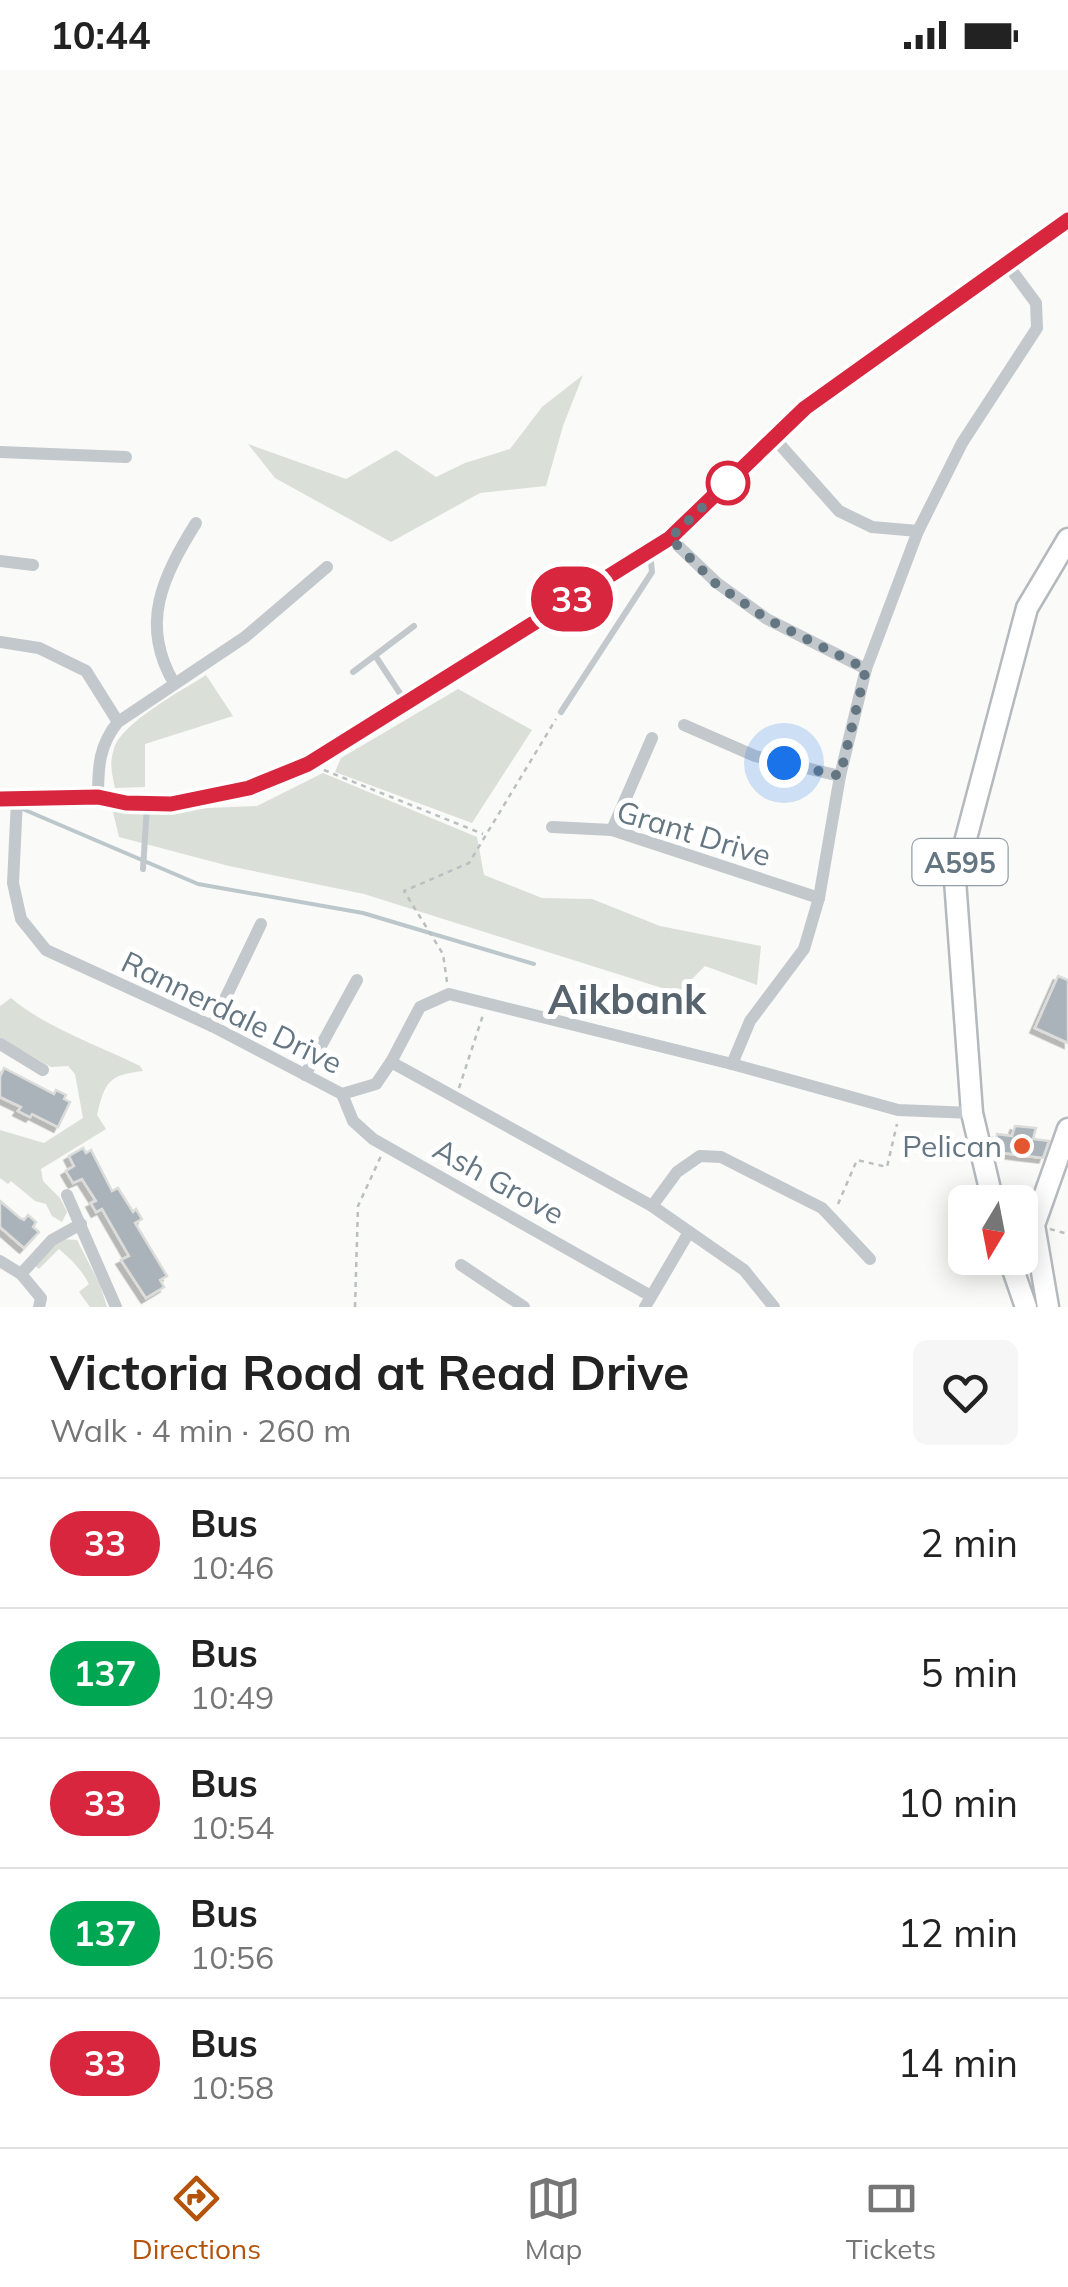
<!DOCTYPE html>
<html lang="en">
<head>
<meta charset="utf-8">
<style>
  body { margin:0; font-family:Mulish,sans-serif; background:#f6f6f6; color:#222; height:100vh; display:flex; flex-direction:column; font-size:38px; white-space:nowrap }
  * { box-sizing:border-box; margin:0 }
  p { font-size:32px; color:#767676 }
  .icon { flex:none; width:55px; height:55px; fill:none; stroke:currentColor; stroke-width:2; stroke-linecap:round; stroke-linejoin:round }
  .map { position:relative; height:1237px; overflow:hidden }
  .details { display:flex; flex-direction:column; background:#fff; flex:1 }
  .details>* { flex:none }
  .badge { padding:0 20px; border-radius:32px; font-size:35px; line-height:65px }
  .needle { width:65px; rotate:190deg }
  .tools { position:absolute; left:948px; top:1115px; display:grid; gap:20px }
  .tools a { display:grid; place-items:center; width:90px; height:90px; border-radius:15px; background:#fff; box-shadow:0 5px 25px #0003; font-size:50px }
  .you { position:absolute; width:50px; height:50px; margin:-25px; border:8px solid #fff; border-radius:50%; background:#1a73e8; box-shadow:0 0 0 15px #1a73e833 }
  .map>.badge { position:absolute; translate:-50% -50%; box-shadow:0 0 0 5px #fff }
  .round { display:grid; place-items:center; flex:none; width:105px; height:105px; border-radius:15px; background:#f6f6f6 }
  .head { display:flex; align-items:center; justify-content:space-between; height:170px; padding:0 50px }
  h1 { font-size:48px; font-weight:700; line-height:75px }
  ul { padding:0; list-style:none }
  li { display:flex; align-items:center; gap:30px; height:130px; padding:0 50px; border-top:2px solid #e0e0e0 }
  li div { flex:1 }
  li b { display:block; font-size:38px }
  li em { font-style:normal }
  li .badge { min-width:110px; font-weight:700; text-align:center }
  .status { display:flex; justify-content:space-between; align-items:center; height:70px; padding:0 50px; background:#fff; direction:ltr }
  .status svg { height:28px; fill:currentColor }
  .dock { display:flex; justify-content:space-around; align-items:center; height:140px; border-top:2px solid #e0e0e0; background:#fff; font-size:28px; color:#767676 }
  .dock a { display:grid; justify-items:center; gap:5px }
  .dock .selected { color:#b45309 }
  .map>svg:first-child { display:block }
  .green { fill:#dadfd7 }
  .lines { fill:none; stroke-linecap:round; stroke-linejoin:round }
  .stream { stroke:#bbc7cb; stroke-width:4 }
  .building { fill:#aab3b9; stroke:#dcdcda; stroke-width:2.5; filter:url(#shadow) }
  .primary-casing { stroke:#b5babe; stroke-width:25 }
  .trunk-casing { stroke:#b4b9bd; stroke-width:25 }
  .path { stroke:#bbbfc2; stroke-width:2.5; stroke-dasharray:5 5; stroke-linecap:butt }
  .service { stroke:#c3c8cc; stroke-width:6 }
  .minor { stroke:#c3c8cc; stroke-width:12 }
  .primary { stroke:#fff; stroke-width:20 }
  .trunk { stroke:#fff; stroke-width:20 }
  .line-casing { stroke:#fff; stroke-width:22 }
  .line { stroke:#d7263d; stroke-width:15 }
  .walk { stroke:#657683; stroke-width:10; stroke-dasharray:0 18 }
  .stop-dot { fill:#fff; stroke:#d7263d; stroke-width:5 }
  .poi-dot { fill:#e4572e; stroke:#fff; stroke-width:4 }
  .labels { text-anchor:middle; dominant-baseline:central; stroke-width:10; stroke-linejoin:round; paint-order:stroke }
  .shield { fill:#fff; stroke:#939fa8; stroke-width:2.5 }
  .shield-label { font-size:28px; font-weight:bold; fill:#657683 }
  .street-label { font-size:30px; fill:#657683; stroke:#fff }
  .poi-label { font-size:30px; fill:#657683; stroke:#fff; text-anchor:end }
  .district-label { font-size:40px; font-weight:bold; fill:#57646e; stroke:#fff }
</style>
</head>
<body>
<div class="status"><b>10:44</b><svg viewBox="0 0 49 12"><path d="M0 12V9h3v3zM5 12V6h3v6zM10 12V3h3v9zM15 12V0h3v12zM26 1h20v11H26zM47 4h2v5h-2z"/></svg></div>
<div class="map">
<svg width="1068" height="1237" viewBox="0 0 1068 1237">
  <defs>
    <filter id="shadow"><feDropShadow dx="-4.5" dy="4.5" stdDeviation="0" flood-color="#0004"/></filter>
  </defs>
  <rect width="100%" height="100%" fill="#fafaf8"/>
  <g class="green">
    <path d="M583 305 563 356 546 416 480 423 391 472 275 408 248 374 346 409 396 380 436 407 465 393 510 379 542 337Z"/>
    <path d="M206 605 233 646 145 674V717L115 718C112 704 109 693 114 679 121 653 183 620 206 605Z"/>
    <path d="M458 619 532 660 472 753 335 702 341 688Z"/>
    <path d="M323 703 477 767 484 805 542 828 592 829 660 856 761 876 757 915 705 896 678 923 364 824 229 796 119 767 113 742 257 736Z"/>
    <path d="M11 928C46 958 98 975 140 996L143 1001C108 1005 105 1012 97 1045L106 1059 41 1099 43 1111 60 1128 67 1142 62 1152 52 1146 46 1134 35 1131 11 1111 8 1114 0 1108V1060L44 1073 83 1048 75 1004 68 996 51 997 0 968V936Z"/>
    <path d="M61 1169 77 1170 100 1215 107 1237H90L79 1222 89 1214C81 1199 72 1190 59 1179L39 1199 34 1195Z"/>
  </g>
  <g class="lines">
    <path class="stream" d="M18 737 198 814 363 843 534 894"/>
  </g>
  <g class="building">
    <path d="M1058 906 1068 910V973L1035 958Z"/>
    <path d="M4 998 54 1024 56 1020 66 1025 64 1029 70 1032 58 1057 32 1044 30 1047 18 1041 21 1037 0 1027V1007Z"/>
    <path d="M1015 1056 1036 1058 1033 1069 1049 1071 1043 1088 995 1082 997 1064 1012 1066Z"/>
    <path d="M83 1078 86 1083 91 1080 112 1121 118 1118 133 1142 136 1139 142 1149 135 1153 167 1206 160 1210 164 1217 146 1228 121 1190 129 1186 102 1139 96 1142 91 1133 96 1131 82 1109 73 1113 66 1101 74 1096 69 1086Z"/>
    <path d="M0 1131 20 1148 24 1150 28 1145 36 1152 33 1157 39 1162 24 1178 0 1157Z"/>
  </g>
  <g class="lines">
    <g class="primary-casing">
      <path id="primary" d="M1048 1237 1034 1155 1068 1059"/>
    </g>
    <g class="trunk-casing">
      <g id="trunk">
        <path d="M993 1132 972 1043 955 810 1027 538 1068 469"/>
        <path d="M1009 1188 1026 1237"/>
      </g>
    </g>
    <g class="path">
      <path d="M324 700 483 764"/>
      <path d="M447 912 443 884 404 821 469 793 556 649"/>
      <path d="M459 1018 483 945"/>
      <path d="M838 1134 857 1090 887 1097 897 1054"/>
      <path d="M1050 1159 1068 1164"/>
      <path d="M355 1237 358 1136 381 1086"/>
    </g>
    <g class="service">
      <path d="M376 587 405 631"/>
      <path d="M353 602 414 556"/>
      <path d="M561 642 652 502 650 482"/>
      <path d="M143 799 147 736"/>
    </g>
    <g class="minor">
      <path d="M774 368 839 441 872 457 918 461"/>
      <path d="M0 382 126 387"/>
      <path d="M670 468 717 513 767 549 866 599"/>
      <path d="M0 491 33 495"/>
      <path d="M0 572 39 578 86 601 118 652"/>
      <path d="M174 613C139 554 163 506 196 453"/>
      <path d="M684 655 755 686 840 706"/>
      <path d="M98 727C98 697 99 675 118 652L245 567 327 497"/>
      <path d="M0 729C31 730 62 727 92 727 110 727 127 735 146 735 202 736 258 717 309 694L670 468 805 339 1068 150"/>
      <path d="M17 730 13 813 21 849 46 880 212 956 342 1024 376 1014 391 992 652 1136 744 1200 774 1237"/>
      <path d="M552 757 612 760 819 828"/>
      <path d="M612 760 652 668"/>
      <path d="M212 956 261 854"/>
      <path d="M0 974 43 1000"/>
      <path d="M391 992 420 937 449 924 732 994 898 1040 972 1043"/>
      <path d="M732 994 750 951 804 879 819 828 840 706 866 599 918 461 962 373 1037 258 1036 233 1007 194"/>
      <path d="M305 1005 357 910"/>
      <path d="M342 1024 353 1051 373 1069 649 1225"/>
      <path d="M67 1125 116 1237"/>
      <path d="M652 1136 677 1102 700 1086 721 1087 822 1138 870 1189"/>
      <path d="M0 1191 21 1204 41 1228 39 1237"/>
      <path d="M461 1195 524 1237"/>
      <path d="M21 1204 52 1170 81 1154"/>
      <path d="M645 1237 689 1162"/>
    </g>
    <use href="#primary" class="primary"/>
    <use href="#trunk" class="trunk"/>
  </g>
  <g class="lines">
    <g class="line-casing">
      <path id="line" d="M0 729 98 727 126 733 171 734 249 718 308 694 670 468 805 338 1068 150"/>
    </g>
    <use href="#line" class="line"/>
    <path class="walk" d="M728 413 670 468 716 514 767 549 866 599 840 706 784 693"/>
  </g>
  <circle class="stop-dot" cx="728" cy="413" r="20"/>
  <circle class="poi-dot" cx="1022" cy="1076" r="10"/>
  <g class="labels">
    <rect class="shield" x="912.5" y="769" width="95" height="46" rx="8"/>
    <g class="shield-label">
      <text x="960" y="792">A595</text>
    </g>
    <g class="street-label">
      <text transform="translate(694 763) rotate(17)">Grant Drive</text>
      <text transform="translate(232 942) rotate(26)">Rannerdale Drive</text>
      <text transform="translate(499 1111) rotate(29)">Ash Grove</text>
    </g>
    <g class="poi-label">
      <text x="1002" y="1076">Pelican</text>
    </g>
    <g class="district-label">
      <text x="627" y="929">Aikbank</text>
    </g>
  </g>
</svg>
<div class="tools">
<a><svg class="needle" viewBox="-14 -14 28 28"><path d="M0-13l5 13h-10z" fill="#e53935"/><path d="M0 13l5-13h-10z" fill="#767676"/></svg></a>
</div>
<div class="you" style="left:784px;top:693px"></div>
<b class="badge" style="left:572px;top:529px;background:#d7263d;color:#fff">33</b>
</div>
<section class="details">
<div class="head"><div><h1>Victoria Road at Read Drive</h1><p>Walk · 4 min · 260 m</p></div><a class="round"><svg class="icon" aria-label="heart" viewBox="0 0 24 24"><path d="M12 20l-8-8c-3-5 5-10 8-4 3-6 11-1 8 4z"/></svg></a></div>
<ul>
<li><span class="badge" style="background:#d7263d;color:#fff">33</span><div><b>Bus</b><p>10:46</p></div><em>2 min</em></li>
<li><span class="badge" style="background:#00a651;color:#fff">137</span><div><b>Bus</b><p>10:49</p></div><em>5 min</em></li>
<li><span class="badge" style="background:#d7263d;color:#fff">33</span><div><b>Bus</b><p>10:54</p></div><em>10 min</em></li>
<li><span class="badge" style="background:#00a651;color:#fff">137</span><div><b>Bus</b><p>10:56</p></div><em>12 min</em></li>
<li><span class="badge" style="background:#d7263d;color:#fff">33</span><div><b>Bus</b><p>10:58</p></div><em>14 min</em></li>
</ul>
</section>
<nav class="dock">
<a class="selected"><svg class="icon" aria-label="directions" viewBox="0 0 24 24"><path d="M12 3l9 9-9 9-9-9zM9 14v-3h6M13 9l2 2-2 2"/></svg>Directions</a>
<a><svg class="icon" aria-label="map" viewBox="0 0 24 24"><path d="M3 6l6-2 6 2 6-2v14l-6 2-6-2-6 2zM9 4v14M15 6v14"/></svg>Map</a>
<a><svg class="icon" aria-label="tickets" viewBox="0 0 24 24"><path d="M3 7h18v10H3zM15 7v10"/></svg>Tickets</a>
</nav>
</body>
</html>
